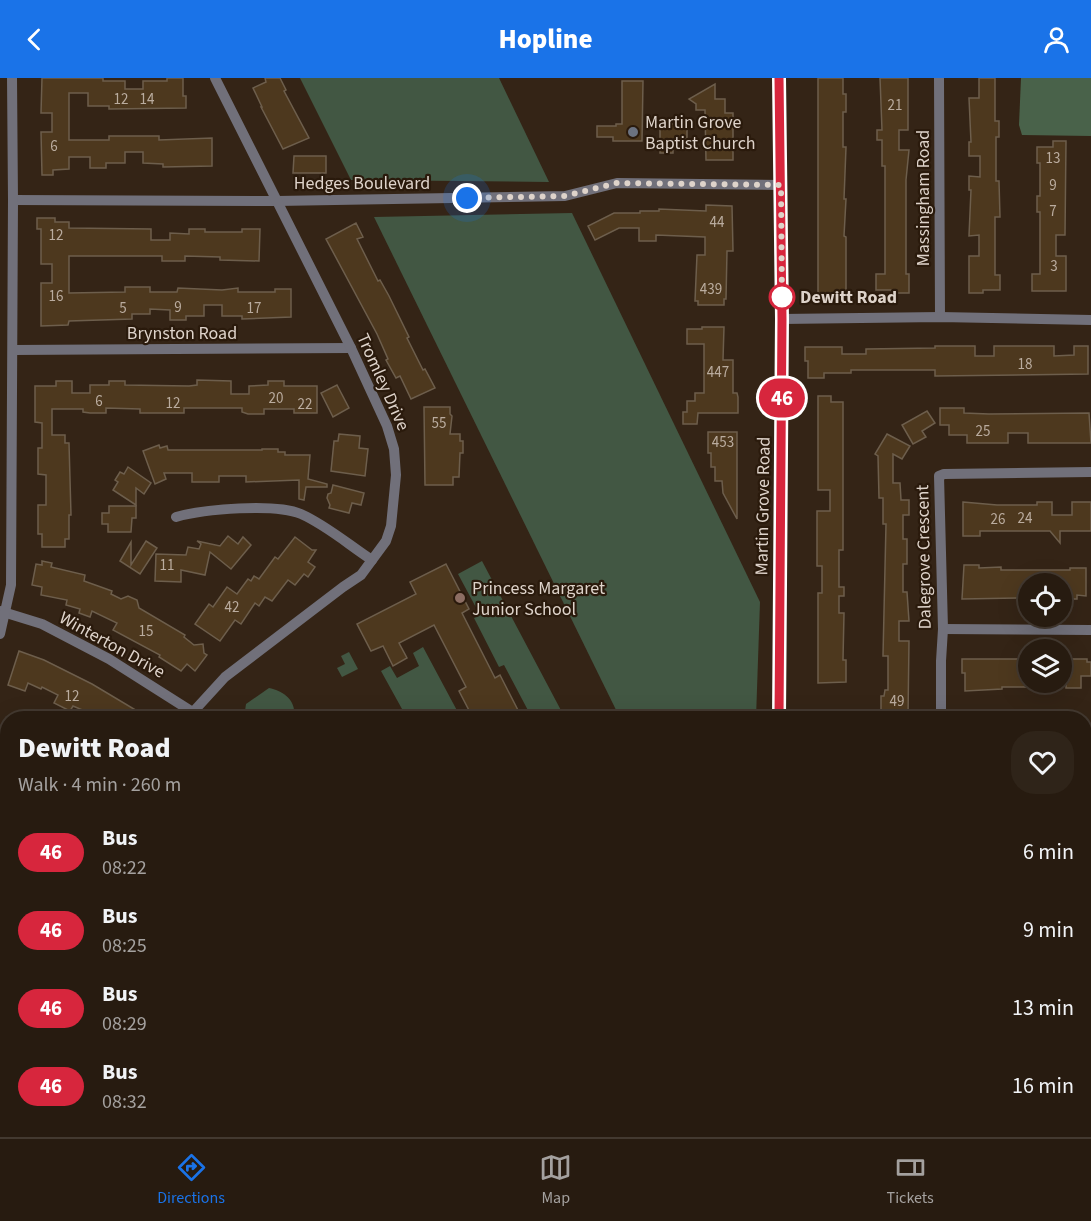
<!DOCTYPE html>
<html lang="en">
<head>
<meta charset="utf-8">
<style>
  body { margin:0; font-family:"Source Sans 3",sans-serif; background:#2f2419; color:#f1f3f6; height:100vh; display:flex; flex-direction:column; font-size:22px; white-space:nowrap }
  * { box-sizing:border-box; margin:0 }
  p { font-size:20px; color:#a4a19f }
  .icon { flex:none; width:33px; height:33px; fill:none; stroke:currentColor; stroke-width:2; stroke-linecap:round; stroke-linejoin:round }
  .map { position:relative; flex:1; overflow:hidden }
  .details { position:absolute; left:0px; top:633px; width:1092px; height:426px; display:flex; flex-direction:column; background:#271b10; border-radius:24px 24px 0 0; box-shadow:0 6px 24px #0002,0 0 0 2px #433930 }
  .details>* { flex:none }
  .badge { padding:0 12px; border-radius:20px; font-size:21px; line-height:39px }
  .controls { position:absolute; left:1018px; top:495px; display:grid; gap:12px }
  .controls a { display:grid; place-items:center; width:54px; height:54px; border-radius:50%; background:#271b10; box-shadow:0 6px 24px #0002,0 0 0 2px #433930; font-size:30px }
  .you { position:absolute; width:30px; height:30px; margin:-15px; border:4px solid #fff; border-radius:50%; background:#1a73e8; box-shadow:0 0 0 9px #1a73e833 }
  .map>.badge { position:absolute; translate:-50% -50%; box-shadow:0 0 0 3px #fff }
  .round { display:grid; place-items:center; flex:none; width:63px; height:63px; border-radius:24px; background:#2f2419 }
  .overview { display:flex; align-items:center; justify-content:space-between; height:102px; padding:0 18px }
  h1 { font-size:28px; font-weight:800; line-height:45px }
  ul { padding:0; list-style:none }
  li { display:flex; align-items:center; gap:18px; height:78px; padding:0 18px }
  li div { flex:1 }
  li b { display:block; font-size:22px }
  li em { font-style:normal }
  li .badge { min-width:66px; font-weight:700; text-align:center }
  header { display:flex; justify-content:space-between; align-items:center; height:78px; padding:0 18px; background:#1a73e8; color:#fff; font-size:27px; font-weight:800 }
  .tabs { display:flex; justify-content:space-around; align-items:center; height:84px; border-top:2px solid #433930; background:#271b10; font-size:16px; color:#a4a19f }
  .tabs a { display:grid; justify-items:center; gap:3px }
  .tabs .current { color:#1a73e8 }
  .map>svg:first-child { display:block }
  .green { fill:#425743 }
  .forest { fill:#49624a }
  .building { fill:#4d381e; stroke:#6d5e4c; stroke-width:1.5 }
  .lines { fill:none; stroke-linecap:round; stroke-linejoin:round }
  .service { stroke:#71707a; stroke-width:5 }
  .minor { stroke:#71707a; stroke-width:10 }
  .secondary { stroke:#9a99a9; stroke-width:12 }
  .line-casing { stroke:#fff; stroke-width:14 }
  .line { stroke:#d7263d; stroke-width:9 }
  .walk { stroke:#ded3ca; stroke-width:6; stroke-dasharray:0 10.8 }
  .worship-dot { fill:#6b7280; stroke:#2a1a0c; stroke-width:2 }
  .stop-dot { fill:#fff; stroke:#d7263d; stroke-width:3 }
  .education-dot { fill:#8d6e63; stroke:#2a1a0c; stroke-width:2 }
  .labels { text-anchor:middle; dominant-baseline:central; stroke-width:4.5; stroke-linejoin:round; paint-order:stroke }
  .number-label { font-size:15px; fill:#baac9f }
  .poi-label { font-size:18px; fill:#ded3ca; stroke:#2a1a0c; text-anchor:start }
  .street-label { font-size:18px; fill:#ded3ca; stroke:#2a1a0c }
  .stop-label { font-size:18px; font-weight:bold; fill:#ded3ca; stroke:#2a1a0c; text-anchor:start }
</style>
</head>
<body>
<header><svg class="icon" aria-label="back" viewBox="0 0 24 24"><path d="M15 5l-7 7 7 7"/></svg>Hopline<svg class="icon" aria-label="person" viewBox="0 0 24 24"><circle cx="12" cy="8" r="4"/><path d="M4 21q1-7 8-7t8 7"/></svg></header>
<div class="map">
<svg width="1091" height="1059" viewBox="0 0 1091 1059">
  <rect width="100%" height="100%" fill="#342416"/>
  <g class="green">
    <path d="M300 0H499L549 104 351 102Z"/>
    <path d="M572 135 760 524 756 640H620L374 139Z"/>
    <path d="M482 483 564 638 559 640H532L504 587 499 589 474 540 480 537 458 496Z"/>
    <path d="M423 569 461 640H407L381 593 390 588 397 600 419 588 413 575Z"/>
    <path d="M349 574 358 591 342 599 337 590 345 586 341 578Z"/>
    <path d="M269 610C284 613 298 624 293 640H250L245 633 246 626Z"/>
    <path d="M191 1052H315L323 1059H184Z"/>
    <path d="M805 1052H1028L1031 1059H805Z"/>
  </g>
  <path class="forest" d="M1021 0H1091V58L1022 57 1019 47Z"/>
  <g class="building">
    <path d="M42 0H103V3H125V11H143V3H167V0H183V18H186V30L109 31V28H88V15H69V62H109V58H159V62L212 60V88L163 89V86L143 85V74H125V85H106V90H90V79H69V91L53 92V97H42L41 54H52V35H41Z"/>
    <path d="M265 0H280L286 12 284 13 309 60 283 71 261 29H262L253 10 266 4Z"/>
    <path d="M818 0H843V16H846V34H843V69H846L844 121H846L844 158 846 159V215H818Z"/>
    <path d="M880 0H908V52H899V72H909L906 102V196H909V215H894V212H876V196H885V88H882V62H877V52H882Z"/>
    <path d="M979 0H995V43H999V59H996V103H999L1000 139H995V197H1000V212H983V215H969V178H979V157L969 158 971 112H969V98L980 99V78H969V64H971L969 20H979Z"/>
    <path d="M622 3H643L642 63H613V59H597V48H616V46H622Z"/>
    <path d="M715 6V21H725V35H733V82H706L705 32H696V26L689 21Z"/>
    <path d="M677 44H687V61H673V75H660V46H677Z"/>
    <path d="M1053 63H1066L1065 157H1056V178H1066V213H1032V196H1040V134H1037V118H1040V85H1037V69H1053Z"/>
    <path d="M294 78H326V95H293Z"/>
    <path d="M706 127 732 128 733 173H727L726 221H724V227H698V223H695L697 177H705V159L656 157V163H639V150H619L595 162 588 148 614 135H640V133H659V131L706 133Z"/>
    <path d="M37 140H55V144H69V150L151 151V162H170V155L189 156V151H205V154H242V151H260L259 183 220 182V179L185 178V183H162V178H69V215L125 214V209H150V214H177L178 210 222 212 238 210V214H275V211H291V239L242 241V238H222V227H204V238H186V242H170V232L150 231V236H132V241L69 243 68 247 41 248V205H52V186H41V151H37Z"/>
    <path d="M356 145 363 159 357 161 378 203 380 202 389 218 409 259 407 260 423 292 425 291 435 310 411 321 400 298 396 300 386 282 388 281 377 256 326 161Z"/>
    <path d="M702 249H724L723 282H733V315H737L738 319V335H698L697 346H683V334H687V323H695V315H704V266H687V251H702Z"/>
    <path d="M935 268H975V278H994V268H1054V278L1074 277V268H1088V296L935 298V292H851V295H824V300H808V283H805V269H842V276H866V271L935 270Z"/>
    <path d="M197 302 231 303V316H249V308L268 307V303H284V308H317V335H294V331H264V336H248L242 334V330H184V335H140V331L106 330V335H90L83 334V331H52V357H65V365H69L71 437H69V461H65V469H42V456H38V427H46V397L38 396V370H42V345L35 344V308H56V303H72V315H90V307H109V303H125V307L189 308 197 307Z"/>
    <path d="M337 307 349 330 333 339 321 315Z"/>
    <path d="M818 318H831V324H843V472H839V509H844V518H839V535H844L843 582H846V604L818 605V515H822V488H817V433H830V412H818Z"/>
    <path d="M424 329H450V336L452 338 450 356H460V363H463V375H460L459 399H453V407H425Z"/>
    <path d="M940 330H964V335L989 336 1089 335 1091 365H1028V355H1008V365H967V357H949V347H940Z"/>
    <path d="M927 333 935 345 922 353 926 359 913 366 902 347Z"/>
    <path d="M708 354H737V441L723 415 722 403H715V389H711V375H708Z"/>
    <path d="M339 356 360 358 359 370 368 371 365 398 331 393 334 363H338Z"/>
    <path d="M887 356 910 368 902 381 893 376V405H900L901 422H909V437H903V461H907V486H903V514H907L909 543H899V563H909L908 640H881V618H884L885 612H888V578H883L886 446H883V420H879L878 378 875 376Z"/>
    <path d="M159 367 160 370 167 368 168 372H262V371H278V374H285V377H310L308 401 327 406V409H306L304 422 299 421V402L246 404V398H219V404H192V395H164L166 401 155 406 143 373Z"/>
    <path d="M128 389 151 405 144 416 136 410V427L113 412 118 404 115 402 120 394 124 396Z"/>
    <path d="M333 407 364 415 361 427 352 425 349 435 329 430 330 427 327 420 328 416 331 415Z"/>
    <path d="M963 424 997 427H1037V424H1052V437H1072V424H1091V453H1060V465L1050 453H980V458H963Z"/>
    <path d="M109 428H136V440H132L131 454H108V446H102V435H109Z"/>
    <path d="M228 458 238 466 243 459 251 467 231 491 210 474 205 497 181 492V504L155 503 156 476 186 477 188 469 199 471 201 466 197 463 220 468Z"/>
    <path d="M295 459 312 472H316L308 484 315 489 308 499 304 496 295 507 288 502 272 523 265 519 259 528 255 525 241 546 235 542 220 563 195 546 209 526 213 529 227 509 237 516 248 501 251 503 254 498 259 501 275 479 278 481Z"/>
    <path d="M146 463 157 470 140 496 120 483 131 464V487Z"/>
    <path d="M42 483 52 485 51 489 85 497 84 503 112 513 111 516 121 521 128 518 137 522 139 530 185 557 184 559 194 567 203 566 204 575 207 577 195 593 187 586 181 593 159 579 160 577 113 552 117 545 92 533 90 539 79 535 80 531 66 527 67 522 41 517 42 509 32 507 36 486 42 487Z"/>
    <path d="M446 486 469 531 462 535 495 600 500 597 522 640H473L459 613 466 609 434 547 399 565 407 580 393 588 383 568 371 573 357 546 416 516 410 504Z"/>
    <path d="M964 487H979V490L1001 489V492H1070V490H1086V518L1077 517V521H1065V506H1029V508H1025V520L962 521Z"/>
    <path d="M19 573 44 582 92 606 149 640H101L73 628 70 633 54 625 58 617 42 609 41 611 28 605 25 613 8 607Z"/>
    <path d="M962 581H1025V591H1029V609H1002V611L965 613V595H962Z"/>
    <path d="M1066 581H1087V584H1091V598H1081V610H1066Z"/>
  </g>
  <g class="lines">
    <path class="service" d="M721 1059V1052"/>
    <g class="minor">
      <path d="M939 0 940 239"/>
      <path d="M13 122 277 123 565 118 617 105 781 107"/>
      <path d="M782 241 940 239 1091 242"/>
      <path d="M13 272 351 270"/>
      <path d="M176 439C204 431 275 425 301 436 326 447 349 467 372 482"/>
      <path d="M0 533 42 546 109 581 202 640"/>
      <path d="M943 551 1091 552"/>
      <path d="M0 556 11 507 13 122 12 0"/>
      <path d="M193 634 225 599 343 509 361 497 386 463 391 448 396 397 394 371 387 348 351 270 215 0"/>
      <path d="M941 640V583L943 551 939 398 944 396 1091 394"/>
      <path d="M0 710 8 714"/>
      <path d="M1084 714H1091"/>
      <path d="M1084 978 1091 991"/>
      <path d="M0 1026 8 1021"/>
    </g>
    <g class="secondary">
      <path d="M779 640 782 228 779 0"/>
      <path d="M777 1059V1052"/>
    </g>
  </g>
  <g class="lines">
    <g class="line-casing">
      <path id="line" d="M779 640 782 241 779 0"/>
    </g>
    <use href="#line" class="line"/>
    <path class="walk" d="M467 120 565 118 617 105 781 107 782 228V219"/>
  </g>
  <circle class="worship-dot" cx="633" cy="54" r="6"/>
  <circle class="stop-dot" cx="782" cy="219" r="12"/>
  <circle class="education-dot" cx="460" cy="520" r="6"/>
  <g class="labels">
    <g class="number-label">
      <text x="121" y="21">12</text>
      <text x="147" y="21">14</text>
      <text x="895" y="27">21</text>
      <text x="54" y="68">6</text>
      <text x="1053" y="80">13</text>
      <text x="1053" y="107">9</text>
      <text x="1053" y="133">7</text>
      <text x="717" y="144">44</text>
      <text x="56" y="157">12</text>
      <text x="1054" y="188">3</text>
      <text x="711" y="211">439</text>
      <text x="56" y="218">16</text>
      <text x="178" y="229">9</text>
      <text x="123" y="230">5</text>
      <text x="254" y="230">17</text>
      <text x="1025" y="286">18</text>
      <text x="718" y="294">447</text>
      <text x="276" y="320">20</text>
      <text x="99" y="323">6</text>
      <text x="173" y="325">12</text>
      <text x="305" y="326">22</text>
      <text x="439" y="345">55</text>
      <text x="983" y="353">25</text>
      <text x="723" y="364">453</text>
      <text x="1025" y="440">24</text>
      <text x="998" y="441">26</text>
      <text x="167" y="487">11</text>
      <text x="232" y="529">42</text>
      <text x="146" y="553">15</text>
      <text x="72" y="618">12</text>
      <text x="897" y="623">49</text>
    </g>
    <g class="poi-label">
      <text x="645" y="44">Martin Grove<tspan x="645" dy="21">Baptist Church</tspan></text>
      <text x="472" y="510">Princess Margaret<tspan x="472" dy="21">Junior School</tspan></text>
    </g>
    <g class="street-label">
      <text x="362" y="105">Hedges Boulevard</text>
      <text transform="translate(923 120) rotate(-90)">Massingham Road</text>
      <text x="182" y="255">Brynston Road</text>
      <text transform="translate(383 304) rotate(66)">Tromley Drive</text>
      <text transform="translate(763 428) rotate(-89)">Martin Grove Road</text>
      <text transform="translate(924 479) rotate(-91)">Dalegrove Crescent</text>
      <text transform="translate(112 567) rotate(29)">Winterton Drive</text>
    </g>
    <g class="stop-label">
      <text x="800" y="219">Dewitt Road</text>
    </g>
  </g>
</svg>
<div class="controls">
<a><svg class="icon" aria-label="locate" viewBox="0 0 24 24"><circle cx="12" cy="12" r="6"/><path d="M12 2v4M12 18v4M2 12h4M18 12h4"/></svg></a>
<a><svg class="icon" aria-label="layers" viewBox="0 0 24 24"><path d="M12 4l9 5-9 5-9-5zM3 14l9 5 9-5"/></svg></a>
</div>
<div class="you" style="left:467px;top:120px"></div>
<b class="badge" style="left:782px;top:320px;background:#d7263d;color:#fff">46</b>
<section class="details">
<div class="overview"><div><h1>Dewitt Road</h1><p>Walk · 4 min · 260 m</p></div><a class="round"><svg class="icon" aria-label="heart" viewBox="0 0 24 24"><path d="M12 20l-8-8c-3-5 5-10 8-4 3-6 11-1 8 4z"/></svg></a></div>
<ul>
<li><span class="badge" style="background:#d7263d;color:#fff">46</span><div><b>Bus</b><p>08:22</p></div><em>6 min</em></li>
<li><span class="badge" style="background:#d7263d;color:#fff">46</span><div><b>Bus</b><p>08:25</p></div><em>9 min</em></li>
<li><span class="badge" style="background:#d7263d;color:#fff">46</span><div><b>Bus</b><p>08:29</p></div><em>13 min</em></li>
<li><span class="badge" style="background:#d7263d;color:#fff">46</span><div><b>Bus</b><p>08:32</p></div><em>16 min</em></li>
</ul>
</section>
</div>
<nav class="tabs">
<a class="current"><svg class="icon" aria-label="directions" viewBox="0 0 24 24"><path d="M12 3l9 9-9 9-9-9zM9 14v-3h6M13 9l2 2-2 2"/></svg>Directions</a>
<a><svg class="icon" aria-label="map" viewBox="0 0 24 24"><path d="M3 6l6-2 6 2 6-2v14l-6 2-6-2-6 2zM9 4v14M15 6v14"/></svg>Map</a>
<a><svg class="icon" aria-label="tickets" viewBox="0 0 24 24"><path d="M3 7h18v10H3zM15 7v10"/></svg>Tickets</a>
</nav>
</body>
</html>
